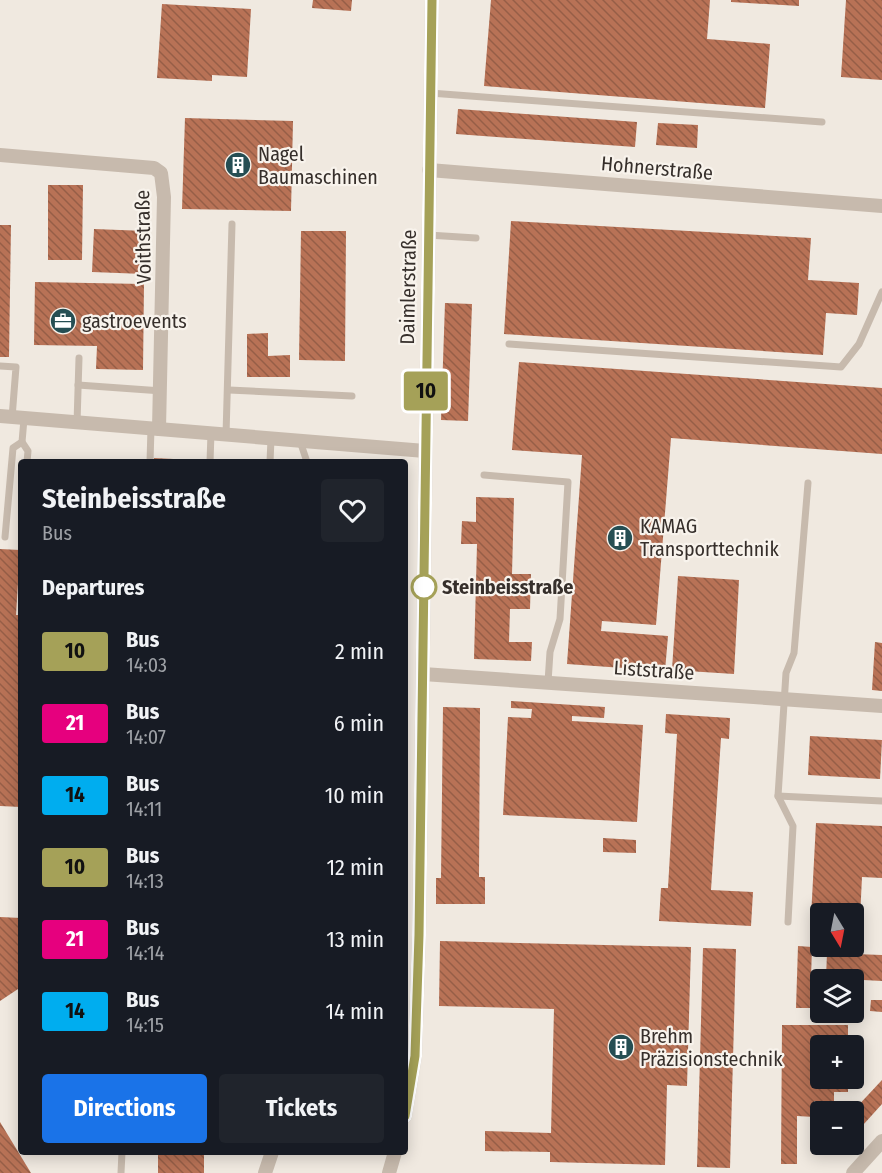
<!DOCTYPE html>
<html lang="en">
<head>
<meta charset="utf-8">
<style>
  body { margin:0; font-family:"Fira Sans Condensed",sans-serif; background:#20242c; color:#f1f3f6; height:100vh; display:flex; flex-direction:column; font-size:22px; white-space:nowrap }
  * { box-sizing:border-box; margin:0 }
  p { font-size:20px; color:#9ea1a6 }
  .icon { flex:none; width:33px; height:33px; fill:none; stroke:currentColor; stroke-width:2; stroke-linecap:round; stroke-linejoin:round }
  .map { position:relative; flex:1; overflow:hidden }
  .side { position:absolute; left:18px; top:459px; width:390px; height:696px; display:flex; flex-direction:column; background:#171b24; border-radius:6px; box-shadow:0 3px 15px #0003 }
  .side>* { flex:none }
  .badge { padding:0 12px; border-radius:4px; font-size:21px; line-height:39px }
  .needle { width:39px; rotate:170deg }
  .buttons { position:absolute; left:810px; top:903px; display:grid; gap:12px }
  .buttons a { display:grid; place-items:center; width:54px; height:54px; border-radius:6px; background:#171b24; box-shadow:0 3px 15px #0003; font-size:30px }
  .map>.badge { position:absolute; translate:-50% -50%; box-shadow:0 0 0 3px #fff }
  h2 { padding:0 24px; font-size:22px; line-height:54px }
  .round { display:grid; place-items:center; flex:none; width:63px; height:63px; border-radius:6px; background:#20242c }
  .summary { display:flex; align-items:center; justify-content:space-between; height:102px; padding:0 24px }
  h1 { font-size:28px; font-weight:700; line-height:45px }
  .cta { display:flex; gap:12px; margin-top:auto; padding:12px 24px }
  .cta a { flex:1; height:69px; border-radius:6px; background:#1a73e8; color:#fff; font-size:24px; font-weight:700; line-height:69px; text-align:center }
  .cta a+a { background:#20242c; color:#f1f3f6 }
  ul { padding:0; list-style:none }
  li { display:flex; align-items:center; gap:18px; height:72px; padding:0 24px }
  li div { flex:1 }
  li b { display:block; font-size:22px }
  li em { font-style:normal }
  li .badge { min-width:66px; font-weight:700; text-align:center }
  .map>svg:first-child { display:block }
  .building { fill:url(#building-back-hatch) }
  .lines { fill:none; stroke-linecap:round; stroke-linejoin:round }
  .service { stroke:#c7baad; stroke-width:7 }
  .minor { stroke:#c7baad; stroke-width:14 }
  .line-casing { stroke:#fff; stroke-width:14 }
  .line { stroke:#a5a158; stroke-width:9 }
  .stop-dot { fill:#fff; stroke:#a5a158; stroke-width:3 }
  .labels { text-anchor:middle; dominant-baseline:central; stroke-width:4.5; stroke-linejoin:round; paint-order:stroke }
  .poi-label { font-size:20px; fill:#362f2b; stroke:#f8f3ec; text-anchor:start }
  .street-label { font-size:20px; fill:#362f2b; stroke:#f8f3ec }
  .stop-label { font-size:20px; font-weight:bold; fill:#362f2b; stroke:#f8f3ec; text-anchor:start }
</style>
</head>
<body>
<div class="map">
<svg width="882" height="1173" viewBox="0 0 882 1173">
  <defs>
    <pattern id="building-back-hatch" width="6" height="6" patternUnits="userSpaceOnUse" patternTransform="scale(1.5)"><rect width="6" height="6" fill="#b87256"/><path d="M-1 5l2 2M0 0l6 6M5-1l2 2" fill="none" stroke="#965e47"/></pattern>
  </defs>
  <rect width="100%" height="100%" fill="#f0e9e0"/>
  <g class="building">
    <path d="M313 0H352L351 11 312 8Z"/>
    <path d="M491 0H710L707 39 770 44 765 108 484 86Z"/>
    <path d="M731 0H799V6L731 2Z"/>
    <path d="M846 0H882V80L841 77Z"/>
    <path d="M162 4 251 9 247 77 212 75V81L157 78Z"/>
    <path d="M458 109 637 122 635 147 456 134Z"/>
    <path d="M185 118 293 121 291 211 182 209Z"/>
    <path d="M658 123 698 125 697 148 656 145Z"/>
    <path d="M48 185H83L82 260H48Z"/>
    <path d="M511 221 811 238 808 280 859 283 857 315 826 313 823 355 504 334Z"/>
    <path d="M0 225H11L9 357H0Z"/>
    <path d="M94 229 146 231 144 274 92 272Z"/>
    <path d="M301 231H346L345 361 299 360Z"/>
    <path d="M35 282 144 284 143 370 96 369 97 346 34 345Z"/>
    <path d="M445 303 472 304 468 421 441 420Z"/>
    <path d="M268 333V356L290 355V377H247V334Z"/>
    <path d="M519 362 882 388V454L671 438 656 625 602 621 601 631 668 636 665 671 567 664 582 455 512 450Z"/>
    <path d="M154 458 193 460V462H154Z"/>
    <path d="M476 497 514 498 512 574H531L530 609H510L509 642H532L531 661 474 659 477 544H461L462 521 476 522Z"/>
    <path d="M0 549 20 550 16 615H21V807L0 806Z"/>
    <path d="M678 576 739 580 734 674 672 670Z"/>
    <path d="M875 642 882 643V691L872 690Z"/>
    <path d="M511 701 605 707 604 718 572 716V721L643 725 637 822 503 815 508 717 531 718 532 709 511 708Z"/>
    <path d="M443 707 480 708 479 877H485V904H436V878H441Z"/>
    <path d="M666 714 730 718 729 739 721 738 711 890 753 892 751 926 659 921 661 888H668L677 734 665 733Z"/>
    <path d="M810 736 882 740 880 779 808 775Z"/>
    <path d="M816 823 882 826V878L862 877 859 939 854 938V914H820V937L810 936Z"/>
    <path d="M603 838 636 840V853L603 852Z"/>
    <path d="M0 917 21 918V987L0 1001Z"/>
    <path d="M440 941 691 947 687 1086 667 1085 665 1165 550 1162V1152L485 1151V1131L551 1133 554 1009 439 1006Z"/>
    <path d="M798 946 812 947 810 1008H796Z"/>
    <path d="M703 948 736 949 730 1168 697 1167Z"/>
    <path d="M827 953 882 955V981L826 978Z"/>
    <path d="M871 1000H882V1012L870 1011Z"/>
    <path d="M782 1025H848V1046H820V1078H848V1092H834V1101H814V1117L797 1116V1164H781Z"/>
    <path d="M882 1080V1104L854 1135V1110Z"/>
    <path d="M0 1122 31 1173H0Z"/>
    <rect x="158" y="1152" width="46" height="21"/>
  </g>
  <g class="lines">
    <g class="service">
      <path d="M430 93 822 122"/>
      <path d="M428 235 476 238"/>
      <path d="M509 344 841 367 859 344 882 292"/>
      <path d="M0 366 16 367 12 418"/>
      <path d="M78 385 162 391"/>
      <path d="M229 390 352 396"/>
      <path d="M77 423 79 358"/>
      <path d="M226 435 232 224"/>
      <path d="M300 441 307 462"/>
      <path d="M22 442 28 451 27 462"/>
      <path d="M150 462 151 428"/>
      <path d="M210 462 211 433"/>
      <path d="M270 462 271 439"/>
      <path d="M484 475 568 482 560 619 550 652 548 682"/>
      <path d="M5 537 13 448 22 442 24 419"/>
      <path d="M778 796 882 801"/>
      <path d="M788 922 793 826 778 796 786 673 794 653 808 483"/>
      <path d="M121 1173 122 1152"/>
    </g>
    <g class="minor">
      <path d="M0 155 154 168 161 173 164 197 159 429"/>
      <path d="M429 170 882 206"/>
      <path d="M0 416 425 451"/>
      <path d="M423 674 882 706"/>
      <path d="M405 1116 415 1056 419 935 432 0"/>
      <path d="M265 1173 272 1152"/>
      <path d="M389 1173 395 1152"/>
      <path d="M853 1173 882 1141"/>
    </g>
  </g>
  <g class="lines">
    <g class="line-casing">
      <path id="line" d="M405 1116 415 1056 419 935 432 0"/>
    </g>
    <use href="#line" class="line"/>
  </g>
  <defs>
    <g id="building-disc" transform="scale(1.35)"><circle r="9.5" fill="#254e53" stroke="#f8f3ec"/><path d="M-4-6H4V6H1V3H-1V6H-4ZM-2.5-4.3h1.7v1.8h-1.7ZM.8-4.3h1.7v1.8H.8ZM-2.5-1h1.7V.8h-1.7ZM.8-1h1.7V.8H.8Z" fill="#fff"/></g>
    <g id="office-disc" transform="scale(1.35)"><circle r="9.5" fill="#254e53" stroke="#f8f3ec"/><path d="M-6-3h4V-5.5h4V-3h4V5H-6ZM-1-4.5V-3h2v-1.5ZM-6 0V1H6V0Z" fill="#fff"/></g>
  </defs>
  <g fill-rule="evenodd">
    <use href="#building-disc" x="238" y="165"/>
    <use href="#office-disc" x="63" y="321"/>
    <use href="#building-disc" x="620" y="538"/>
    <use href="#building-disc" x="621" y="1047"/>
  </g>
  <circle class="stop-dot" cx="424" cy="587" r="12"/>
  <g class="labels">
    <g class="poi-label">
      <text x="258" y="154">Nagel<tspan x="258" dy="23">Baumaschinen</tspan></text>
      <text x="82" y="321">gastroevents</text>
      <text x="640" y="526">KAMAG<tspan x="640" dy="23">Transporttechnik</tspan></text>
      <text x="640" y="1036">Brehm<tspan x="640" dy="23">Präzisionstechnik</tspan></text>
    </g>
    <g class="street-label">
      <text transform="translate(657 168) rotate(5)">Hohnerstraße</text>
      <text transform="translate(143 237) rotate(-91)">Voithstraße</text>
      <text transform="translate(408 287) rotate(-89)">Daimlerstraße</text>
      <text transform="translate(654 670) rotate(4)">Liststraße</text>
    </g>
    <g class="stop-label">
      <text x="442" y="587">Steinbeisstraße</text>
    </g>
  </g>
</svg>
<div class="buttons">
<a><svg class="needle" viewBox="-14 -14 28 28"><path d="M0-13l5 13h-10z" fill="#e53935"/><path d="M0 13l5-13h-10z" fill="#9ea1a6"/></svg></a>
<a><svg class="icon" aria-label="layers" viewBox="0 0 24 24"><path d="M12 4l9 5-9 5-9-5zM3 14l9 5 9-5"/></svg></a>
<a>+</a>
<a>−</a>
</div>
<b class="badge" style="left:426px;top:391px;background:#a5a158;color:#111">10</b>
<section class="side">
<div class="summary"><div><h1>Steinbeisstraße</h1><p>Bus</p></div><a class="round"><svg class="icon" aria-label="heart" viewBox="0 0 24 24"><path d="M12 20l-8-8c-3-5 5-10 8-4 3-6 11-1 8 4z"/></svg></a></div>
<h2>Departures</h2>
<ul>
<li><span class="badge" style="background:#a5a158;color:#111">10</span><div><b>Bus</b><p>14:03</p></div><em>2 min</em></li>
<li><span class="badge" style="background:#e6007e;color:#fff">21</span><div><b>Bus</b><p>14:07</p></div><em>6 min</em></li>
<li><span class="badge" style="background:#00adef;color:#111">14</span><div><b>Bus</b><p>14:11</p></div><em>10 min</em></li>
<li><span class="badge" style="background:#a5a158;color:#111">10</span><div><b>Bus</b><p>14:13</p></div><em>12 min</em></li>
<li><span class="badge" style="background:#e6007e;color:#fff">21</span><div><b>Bus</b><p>14:14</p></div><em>13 min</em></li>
<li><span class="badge" style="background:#00adef;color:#111">14</span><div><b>Bus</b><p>14:15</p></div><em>14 min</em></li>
</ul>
<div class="cta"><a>Directions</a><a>Tickets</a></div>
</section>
</div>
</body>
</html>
